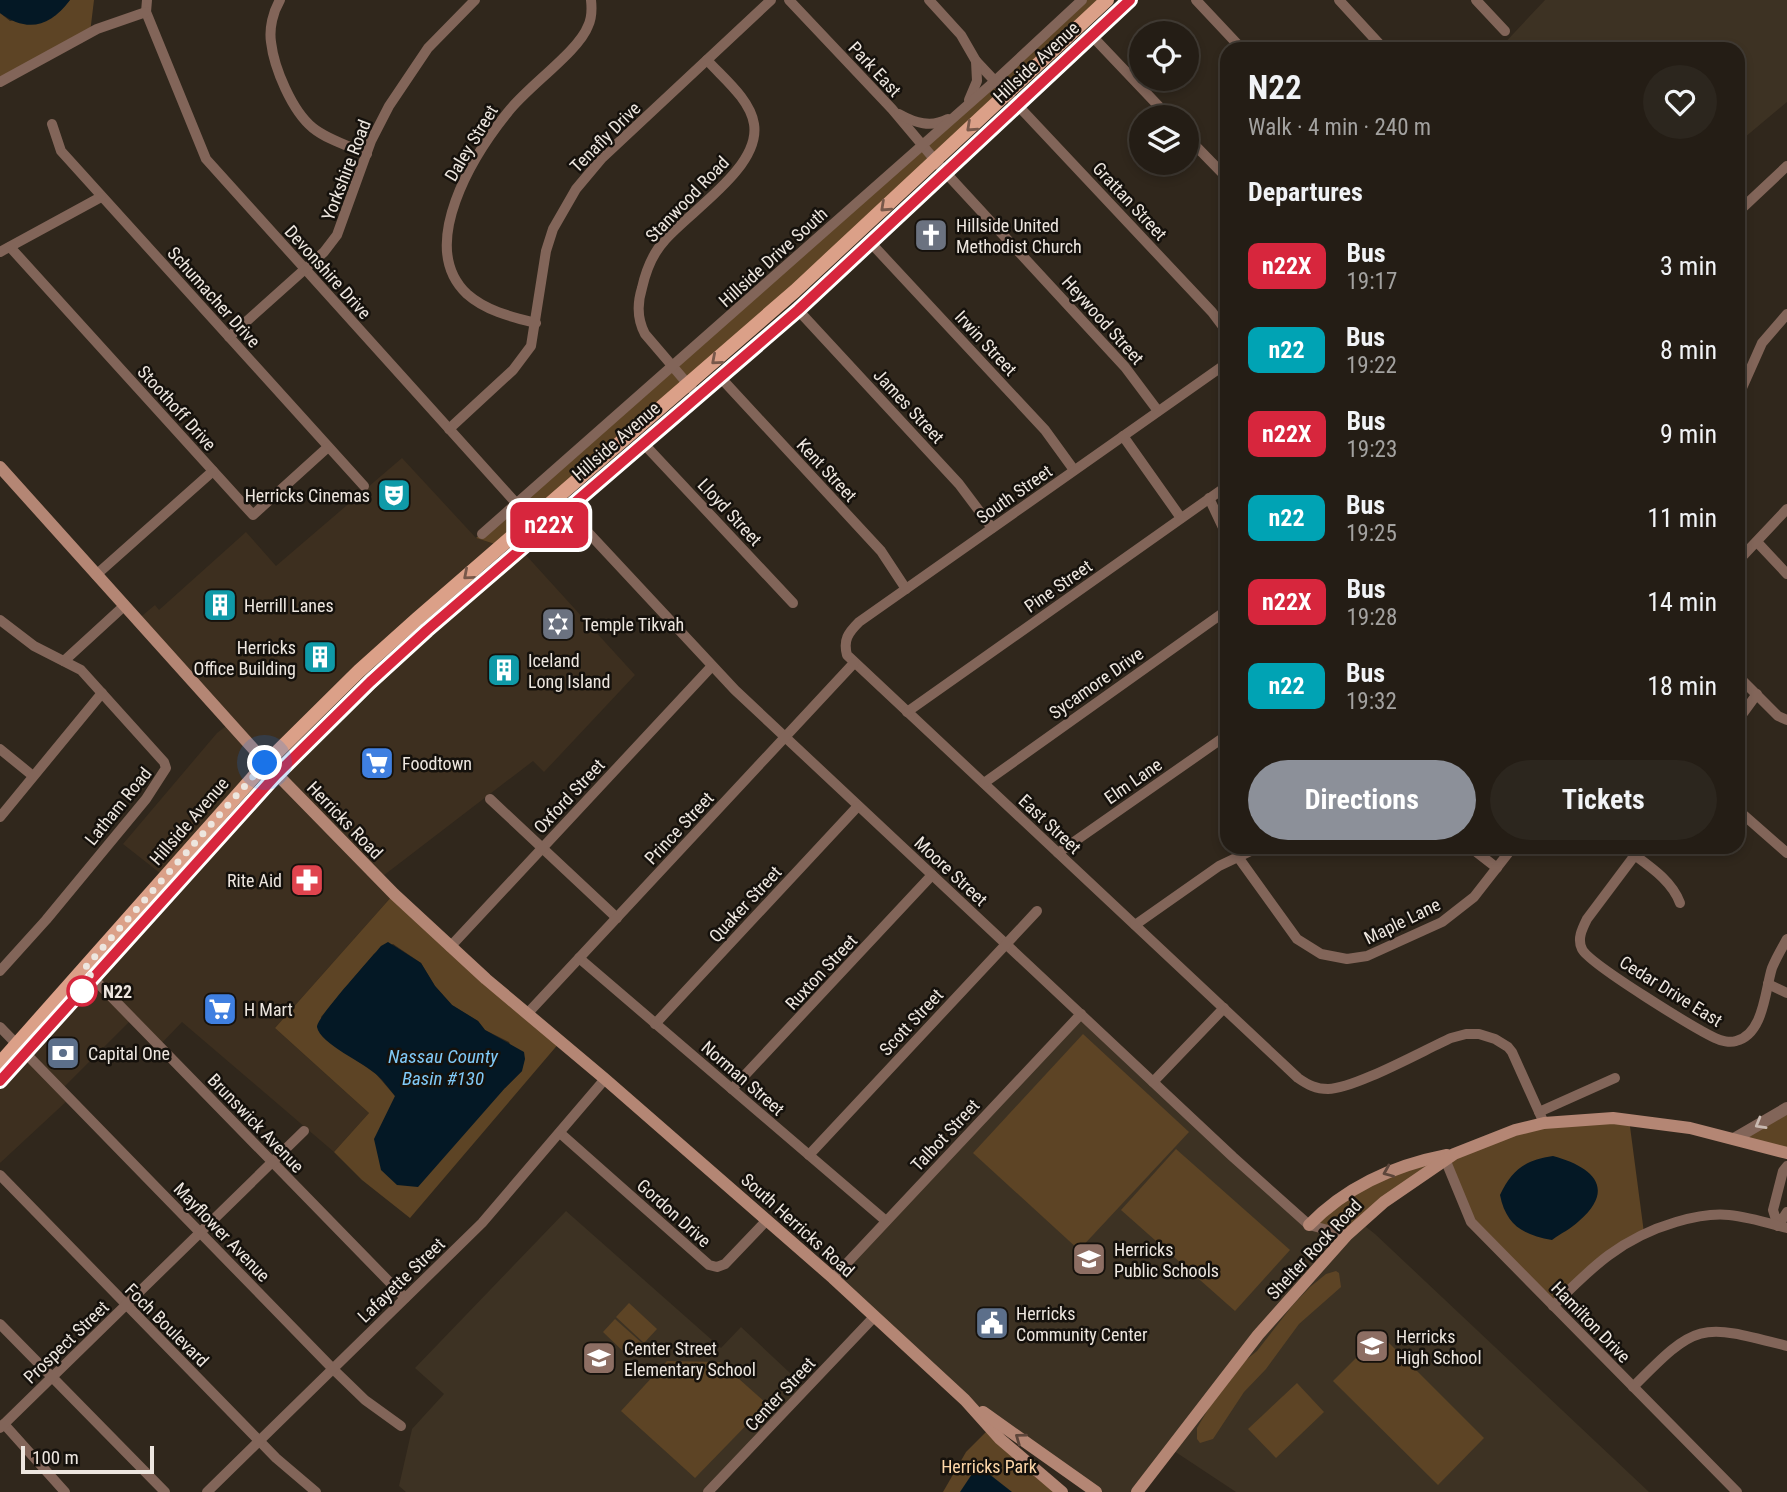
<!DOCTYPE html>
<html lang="en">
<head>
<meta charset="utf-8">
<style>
  body { margin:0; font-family:"Roboto Condensed",sans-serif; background:#2c261e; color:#f1f3f6; height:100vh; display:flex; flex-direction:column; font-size:26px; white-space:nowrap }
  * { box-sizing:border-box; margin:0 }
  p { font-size:23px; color:#a3a2a0 }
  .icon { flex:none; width:38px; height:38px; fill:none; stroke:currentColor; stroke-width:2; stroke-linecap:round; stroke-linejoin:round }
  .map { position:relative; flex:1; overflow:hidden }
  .details { position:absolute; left:1220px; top:42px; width:525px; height:812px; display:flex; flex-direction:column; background:#241d15; border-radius:21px; box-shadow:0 4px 10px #0003,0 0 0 2px #413b34 }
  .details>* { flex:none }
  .badge { padding:0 14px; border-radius:10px; font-size:24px; line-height:46px }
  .buttons { position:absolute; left:1129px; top:21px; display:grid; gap:14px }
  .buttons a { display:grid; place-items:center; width:70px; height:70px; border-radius:50%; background:#241d15; box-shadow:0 4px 10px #0003,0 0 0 2px #413b34; font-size:35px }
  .scale { position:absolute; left:21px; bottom:18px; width:133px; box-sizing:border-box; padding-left:7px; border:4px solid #ede6df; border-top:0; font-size:19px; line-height:24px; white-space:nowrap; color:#ede6df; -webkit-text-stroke:5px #15110c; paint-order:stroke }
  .you { position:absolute; width:35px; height:35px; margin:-18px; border:5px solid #fff; border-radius:50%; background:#1a73e8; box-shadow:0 0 0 10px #1a73e833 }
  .map>.badge { position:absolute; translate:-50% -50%; box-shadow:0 0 0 4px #fff }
  h2 { padding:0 28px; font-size:26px; line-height:63px }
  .round { display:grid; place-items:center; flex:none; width:74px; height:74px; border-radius:37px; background:#2c261e }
  .head { display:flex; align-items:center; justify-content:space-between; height:119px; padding:0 28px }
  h1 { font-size:33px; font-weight:700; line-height:52px }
  .cta { display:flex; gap:14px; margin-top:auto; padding:14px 28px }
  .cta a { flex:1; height:80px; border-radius:42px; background:#8c9099; color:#fff; font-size:28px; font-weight:700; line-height:80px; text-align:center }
  .cta a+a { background:#2c261e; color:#f1f3f6 }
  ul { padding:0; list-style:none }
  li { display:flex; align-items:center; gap:21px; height:84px; padding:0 28px }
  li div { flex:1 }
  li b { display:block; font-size:26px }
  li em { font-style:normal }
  li .badge { min-width:77px; font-weight:700; text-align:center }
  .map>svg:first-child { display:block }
  .built { fill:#3d2f1f }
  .education { fill:#3d3223 }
  .green { fill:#5d4425; fill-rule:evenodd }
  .water { fill:#041825 }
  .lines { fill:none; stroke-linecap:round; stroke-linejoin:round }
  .minor { stroke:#826559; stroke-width:10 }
  .tertiary { stroke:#826559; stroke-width:12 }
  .secondary { stroke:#b48674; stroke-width:12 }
  .primary { stroke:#dba088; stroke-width:14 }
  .oneway { stroke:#78584a }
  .oneway2 { stroke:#c8b9b0 }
  .oneway3 { stroke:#5d463b }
  .line-casing { stroke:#fff; stroke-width:16 }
  .line { stroke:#d7263d; stroke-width:10 }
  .walk { stroke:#ede6df; stroke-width:7; stroke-dasharray:0 12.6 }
  .stop-dot { fill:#fff; stroke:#d7263d; stroke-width:3.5 }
  .labels { text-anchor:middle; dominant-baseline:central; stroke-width:5; stroke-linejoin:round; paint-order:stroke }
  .street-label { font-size:18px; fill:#ede6df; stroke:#15110c }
  .poi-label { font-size:18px; fill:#ede6df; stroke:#15110c; text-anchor:start }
  .stop-label { font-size:18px; font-weight:bold; fill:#ede6df; stroke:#15110c; text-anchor:start }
  .park-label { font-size:18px; fill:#fdd6a8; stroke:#15110c }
  .water-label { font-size:19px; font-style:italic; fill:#80caf8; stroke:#15110c }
</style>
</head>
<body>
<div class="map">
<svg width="1787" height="1492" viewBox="0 0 1787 1492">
  <rect width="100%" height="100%" fill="#30271c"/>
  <path class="built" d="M402 458 476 538 524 553 635 675 544 772 533 761 379 879 393 895 275 1028 369 1113 334 1152 182 1022 159 1046 132 1019 61 1090 69 1099 0 1163V1056L165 877 123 844 217 733 230 723 137 620 155 605 159 610 246 532 276 566Z"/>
  <g class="education">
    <path d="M1545 0H1787V102L1738 143V49H1499Z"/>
    <path d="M1081 1014 1309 1225 1361 1223 1375 1234 1649 1492H1236L1171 1449 1137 1492H1096L965 1400 833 1278Z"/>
    <path d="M566 1211 721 1348 741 1327 806 1388 708 1492H406L399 1486 412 1429 444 1394 415 1368Z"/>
  </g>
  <g class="green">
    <path d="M70 0H94L90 33 0 82V13L10 21 60 11Z"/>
    <path d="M1082 0H1107L795 291 501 546 476 538 672 367Z"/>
    <path d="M393 895 560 1042 410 1218 362 1180 334 1152 369 1113 275 1028ZM393 944 421 963 435 986 452 1005 478 1021 485 1030 509 1042 522 1071 505 1088 395 1096 376 1074 329 1041 321 1017 374 954Z"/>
    <path d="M1083 1034 1189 1132 1079 1250 973 1153Z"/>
    <path d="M1787 1108V1153L1734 1139Z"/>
    <path d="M1629 1119 1644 1233 1629 1240 1553 1306 1468 1219 1446 1160 1347 1235 1309 1225 1352 1190 1515 1130Z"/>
    <path d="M1176 1149 1290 1250 1235 1311 1121 1210Z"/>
    <path d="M1336 1271 1339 1273 1341 1287 1299 1324 1266 1369 1244 1392 1213 1439 1200 1443 1197 1439V1428L1216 1396 1241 1364 1257 1351 1292 1306 1310 1287 1326 1274Z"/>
    <path d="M629 1303 657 1329 644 1343 616 1317Z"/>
    <path d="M615 1319 643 1344 630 1358 603 1332Z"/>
    <path d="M1380 1334 1484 1438 1438 1485 1333 1381Z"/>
    <path d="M667 1361 720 1362 767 1404 695 1478 621 1411Z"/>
    <path d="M1297 1383 1324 1412 1276 1458 1248 1429Z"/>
    <path d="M990 1428 1062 1492H943L966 1452Z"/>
  </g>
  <g class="water">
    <path d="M0 0H70C50 27 27 33 0 13Z"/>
    <path d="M388 942 421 963 435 986 452 1005 478 1021 485 1030 524 1052 525 1059 522 1071 505 1088 418 1187 397 1185 381 1170 374 1139 395 1096C389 1089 384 1081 377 1075 365 1063 320 1044 317 1027 316 1018 372 957 381 946Z"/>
    <path d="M1553 1156C1590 1166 1618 1187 1579 1221 1571 1229 1561 1233 1552 1240 1523 1235 1506 1225 1500 1195 1512 1170 1525 1160 1553 1156Z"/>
    <path d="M984 1470 1012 1492H960L972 1474Z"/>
  </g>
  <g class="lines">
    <g class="minor">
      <path d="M147 0 146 12 206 159 534 523"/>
      <path d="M280 0C273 12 269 28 271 42 274 68 292 111 313 128 328 140 349 146 367 154"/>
      <path d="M789 0 892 109 945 172 1125 367 1158 411"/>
      <path d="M929 0 961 35 976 61 1212 312 1227 332"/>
      <path d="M1196 0 1242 49"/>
      <path d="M1339 0 1384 49"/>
      <path d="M1476 0 1505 31"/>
      <path d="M1092 36 1169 117"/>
      <path d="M0 82 97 29 146 12"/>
      <path d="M969 100 977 81 976 61"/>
      <path d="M899 114C915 123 931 128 948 119"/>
      <path d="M52 124 61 151 364 486"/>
      <path d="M1186 136 1227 178"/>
      <path d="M1738 212 1787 166"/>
      <path d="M870 242 1045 430 1074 470"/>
      <path d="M10 247 253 515 328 447"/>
      <path d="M0 252 101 197"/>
      <path d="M798 310 959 484 992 528"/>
      <path d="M536 323C512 317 486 311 467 294 416 246 474 154 508 112 527 87 579 51 588 26 592 18 592 9 591 0"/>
      <path d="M229 337 324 252 337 235 371 141 389 106 428 48 475 0"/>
      <path d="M1227 363 859 622C848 633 843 640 847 655L1298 1078C1308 1085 1316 1089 1328 1089 1354 1089 1424 1050 1451 1038L1466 1034H1479L1495 1039 1508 1047 1512 1052 1544 1123"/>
      <path d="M720 377 881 551 906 589"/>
      <path d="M698 396 645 334C637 319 637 304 642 288 646 270 652 254 665 240 690 211 761 167 754 124 750 99 723 78 707 60"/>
      <path d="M1738 397 1762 343 1787 314"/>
      <path d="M449 429 513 370 531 346 546 251 553 229 576 189 602 158 771 0"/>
      <path d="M1123 436 1181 518"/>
      <path d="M643 443 793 603"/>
      <path d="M556 498 735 690 1233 1157 1309 1225 1347 1235"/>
      <path d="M1209 498 1227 536"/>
      <path d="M482 534 995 81 1082 0"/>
      <path d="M1757 542 1787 574"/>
      <path d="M1738 561 1787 509"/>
      <path d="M96 575 213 471"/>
      <path d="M0 620 34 646 81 670 164 762 166 768 146 799 46 920 0 971"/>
      <path d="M64 661 124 606"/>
      <path d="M1738 676 1778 716 1787 720"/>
      <path d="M907 712 1227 486"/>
      <path d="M1738 720 1757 694"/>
      <path d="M0 749 33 776"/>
      <path d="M984 783 1227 610"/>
      <path d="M490 799 617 918"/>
      <path d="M1738 810 1787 853"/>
      <path d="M0 817 102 693"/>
      <path d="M1470 847 1497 868"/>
      <path d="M1624 847C1644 863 1671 878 1680 903"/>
      <path d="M1641 847 1587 919C1582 929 1577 939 1582 949 1589 964 1696 1029 1715 1038 1721 1041 1730 1043 1736 1041 1764 1034 1765 990 1772 968 1776 958 1782 948 1787 939"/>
      <path d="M1058 853 1227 735"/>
      <path d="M1238 857 1297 939 1321 954 1347 959 1367 956 1442 922 1474 897 1513 847"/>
      <path d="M1135 925 1219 866 1259 847"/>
      <path d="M450 947 712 666"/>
      <path d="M579 958 886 1221"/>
      <path d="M90 975 405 1298"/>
      <path d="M1768 984 1787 993"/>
      <path d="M527 1014 854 663"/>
      <path d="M655 1024 858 806"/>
      <path d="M0 1027 333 1369 365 1400 401 1426"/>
      <path d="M1153 1082 1224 1008"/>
      <path d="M732 1089 932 875"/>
      <path d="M1539 1112 1615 1078"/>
      <path d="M560 1133 709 1265 717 1267 725 1264 767 1220"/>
      <path d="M809 1155 1037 911"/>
      <path d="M1445 1159 1471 1222 1737 1492"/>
      <path d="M1787 1166 1783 1171 1773 1210 1778 1226 1787 1212"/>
      <path d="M0 1175 276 1458 316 1492"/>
      <path d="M833 1278 1081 1014"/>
      <path d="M1553 1306C1592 1267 1621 1238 1676 1222 1693 1217 1711 1213 1729 1215 1749 1217 1768 1223 1787 1228"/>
      <path d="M0 1324 165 1492"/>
      <path d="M1633 1387C1697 1322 1699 1323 1787 1346"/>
      <path d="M4 1424 65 1492"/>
      <path d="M0 1428 304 1131"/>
      <path d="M207 1492 482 1223 605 1079"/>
      <path d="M708 1492 874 1317"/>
    </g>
    <path class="tertiary" d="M1734 1139 1787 1108"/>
    <g class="secondary">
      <path d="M0 467 266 763 394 894 486 979 605 1079 833 1278 965 1400 1000 1439 1062 1492"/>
      <path d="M1309 1225C1346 1187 1395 1165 1447 1155"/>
      <path d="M983 1412 1096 1492"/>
      <path d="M1137 1492 1258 1335 1347 1235 1384 1202 1454 1154 1515 1130 1544 1123 1613 1118 1690 1128 1787 1153"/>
    </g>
    <g class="primary">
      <path d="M0 1063 266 763 359 671 417 619 795 291 1107 0"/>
      <path d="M0 1081 276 775 370 683 427 630 798 310 1130 0"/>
    </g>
  </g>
  <defs><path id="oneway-chevron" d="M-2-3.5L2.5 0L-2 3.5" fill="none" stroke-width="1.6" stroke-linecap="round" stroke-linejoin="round" transform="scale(1.75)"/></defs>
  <g class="oneway">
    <use href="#oneway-chevron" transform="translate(971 127) rotate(137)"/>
    <use href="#oneway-chevron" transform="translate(885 207) rotate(137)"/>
    <use href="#oneway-chevron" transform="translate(716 360) rotate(139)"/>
    <use href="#oneway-chevron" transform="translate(468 575) rotate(139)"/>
  </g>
  <use class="oneway2" href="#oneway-chevron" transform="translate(1760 1124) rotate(150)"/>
  <g class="oneway3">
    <use href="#oneway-chevron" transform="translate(1388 1172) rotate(157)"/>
    <use href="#oneway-chevron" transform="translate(1020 1438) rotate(-144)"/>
  </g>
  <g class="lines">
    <g class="line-casing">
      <path id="line" d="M0 1081 276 775 370 682 427 630 798 310 1130 0"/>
    </g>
    <use href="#line" class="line"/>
    <path class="walk" d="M82 991 76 997 93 978 84 969 265 763"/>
  </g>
  <defs>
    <g id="church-square" transform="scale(1.75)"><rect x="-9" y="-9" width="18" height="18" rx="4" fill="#6b7280" stroke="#15110c"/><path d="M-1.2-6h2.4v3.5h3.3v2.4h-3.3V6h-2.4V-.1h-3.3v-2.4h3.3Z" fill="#fff"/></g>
    <g id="theatre-square" transform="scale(1.75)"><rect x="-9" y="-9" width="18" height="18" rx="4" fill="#0f9aa8" stroke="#15110c"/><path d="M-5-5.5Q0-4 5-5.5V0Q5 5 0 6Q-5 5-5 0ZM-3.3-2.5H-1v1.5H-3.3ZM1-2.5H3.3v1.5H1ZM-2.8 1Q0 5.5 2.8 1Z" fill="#fff"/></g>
    <g id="building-square" transform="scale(1.75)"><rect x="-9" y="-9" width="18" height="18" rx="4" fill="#0f9aa8" stroke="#15110c"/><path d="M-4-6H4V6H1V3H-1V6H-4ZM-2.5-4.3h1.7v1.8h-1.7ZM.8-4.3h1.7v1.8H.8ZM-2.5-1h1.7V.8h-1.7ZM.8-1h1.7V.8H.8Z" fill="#fff"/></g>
    <g id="synagogue-square" transform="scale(1.75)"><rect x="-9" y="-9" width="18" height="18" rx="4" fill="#6b7280" stroke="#15110c"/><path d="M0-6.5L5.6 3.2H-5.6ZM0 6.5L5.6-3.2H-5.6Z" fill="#fff"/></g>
    <g id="supermarket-square" transform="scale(1.75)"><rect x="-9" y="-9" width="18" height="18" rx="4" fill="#3f7fe0" stroke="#15110c"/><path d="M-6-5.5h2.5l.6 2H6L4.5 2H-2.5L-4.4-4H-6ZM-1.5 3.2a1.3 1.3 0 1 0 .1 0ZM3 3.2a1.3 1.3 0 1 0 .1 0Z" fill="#fff"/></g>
    <g id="pharmacy-square" transform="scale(1.75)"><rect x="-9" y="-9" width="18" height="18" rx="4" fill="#e0444e" stroke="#15110c"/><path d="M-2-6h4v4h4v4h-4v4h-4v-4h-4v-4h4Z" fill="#fff"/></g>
    <g id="bank-square" transform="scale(1.75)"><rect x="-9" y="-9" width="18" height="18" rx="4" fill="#5c6f8a" stroke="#15110c"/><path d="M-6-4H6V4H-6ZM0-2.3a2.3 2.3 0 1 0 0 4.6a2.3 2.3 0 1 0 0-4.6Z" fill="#fff"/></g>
    <g id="school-square" transform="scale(1.75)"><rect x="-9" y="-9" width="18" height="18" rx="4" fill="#8d6e63" stroke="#15110c"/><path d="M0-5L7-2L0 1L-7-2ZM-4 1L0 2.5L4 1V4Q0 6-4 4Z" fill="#fff"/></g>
    <g id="civic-square" transform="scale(1.75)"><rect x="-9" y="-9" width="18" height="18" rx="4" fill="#5c6f8a" stroke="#15110c"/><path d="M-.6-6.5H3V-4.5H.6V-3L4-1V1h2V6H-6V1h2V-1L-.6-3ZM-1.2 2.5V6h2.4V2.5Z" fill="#fff"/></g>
  </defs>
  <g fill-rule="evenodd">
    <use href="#church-square" x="931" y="235"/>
    <use href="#theatre-square" x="394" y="495"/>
    <use href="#building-square" x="220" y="605"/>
    <use href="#synagogue-square" x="558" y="624"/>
    <use href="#building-square" x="320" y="657"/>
    <use href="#building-square" x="504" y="670"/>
    <use href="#supermarket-square" x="377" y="763"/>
    <use href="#pharmacy-square" x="307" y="880"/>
    <use href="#supermarket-square" x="220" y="1009"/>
    <use href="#bank-square" x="63" y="1053"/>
    <use href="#school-square" x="1089" y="1259"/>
    <use href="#civic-square" x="992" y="1323"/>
    <use href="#school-square" x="1372" y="1346"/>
    <use href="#school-square" x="599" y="1358"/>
  </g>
  <circle class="stop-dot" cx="82" cy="991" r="14"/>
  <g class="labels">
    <g class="street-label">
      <text transform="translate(1036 62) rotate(-43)">Hillside Avenue</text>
      <text transform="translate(875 69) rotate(47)">Park East</text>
      <text transform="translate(605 137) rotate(-45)">Tenafly Drive</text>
      <text transform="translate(471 143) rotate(-59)">Daley Street</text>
      <text transform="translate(346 170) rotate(-69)">Yorkshire Road</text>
      <text transform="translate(687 199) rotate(-46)">Stanwood Road</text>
      <text transform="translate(1130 201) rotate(47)">Grattan Street</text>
      <text transform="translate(773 257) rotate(-42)">Hillside Drive South</text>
      <text transform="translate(328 272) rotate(48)">Devonshire Drive</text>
      <text transform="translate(214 297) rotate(48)">Schumacher Drive</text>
      <text transform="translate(1103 320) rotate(48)">Heywood Street</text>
      <text transform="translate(986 343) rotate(47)">Irwin Street</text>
      <text transform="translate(909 406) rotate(47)">James Street</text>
      <text transform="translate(177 408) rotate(48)">Stoothoff Drive</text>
      <text transform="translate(616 441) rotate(-41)">Hillside Avenue</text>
      <text transform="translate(827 470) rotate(47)">Kent Street</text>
      <text transform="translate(1014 494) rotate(-35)">South Street</text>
      <text transform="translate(730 512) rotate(47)">Lloyd Street</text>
      <text transform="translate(1058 586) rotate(-35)">Pine Street</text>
      <text transform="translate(1096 683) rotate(-35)">Sycamore Drive</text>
      <text transform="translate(1133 781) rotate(-35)">Elm Lane</text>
      <text transform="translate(569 796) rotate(-47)">Oxford Street</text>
      <text transform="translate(118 806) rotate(-51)">Latham Road</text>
      <text transform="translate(345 820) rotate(46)">Herricks Road</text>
      <text transform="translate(189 821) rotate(-49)">Hillside Avenue</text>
      <text transform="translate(1050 824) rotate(43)">East Street</text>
      <text transform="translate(679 828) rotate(-47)">Prince Street</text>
      <text transform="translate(951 871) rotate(43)">Moore Street</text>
      <text transform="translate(745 904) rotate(-47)">Quaker Street</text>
      <text transform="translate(1402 921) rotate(-26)">Maple Lane</text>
      <text transform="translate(821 972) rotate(-47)">Ruxton Street</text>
      <text transform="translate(1671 991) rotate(32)">Cedar Drive East</text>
      <text transform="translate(911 1022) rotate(-47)">Scott Street</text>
      <text transform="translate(743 1078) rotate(41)">Norman Street</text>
      <text transform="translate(256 1123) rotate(46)">Brunswick Avenue</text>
      <text transform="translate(945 1135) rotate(-47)">Talbot Street</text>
      <text transform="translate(674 1213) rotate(42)">Gordon Drive</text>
      <text transform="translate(798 1225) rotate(42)">South Herricks Road</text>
      <text transform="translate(222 1232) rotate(46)">Mayflower Avenue</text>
      <text transform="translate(1314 1249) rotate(-47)">Shelter Rock Road</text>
      <text transform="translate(401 1280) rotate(-44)">Lafayette Street</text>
      <text transform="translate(1591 1322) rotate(46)">Hamilton Drive</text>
      <text transform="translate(167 1325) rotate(45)">Foch Boulevard</text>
      <text transform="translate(66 1342) rotate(-44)">Prospect Street</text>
      <text transform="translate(780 1394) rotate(-47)">Center Street</text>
    </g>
    <g class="poi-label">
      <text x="956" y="225">Hillside United<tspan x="956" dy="21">Methodist Church</tspan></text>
      <text x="370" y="495" text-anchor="end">Herricks Cinemas</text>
      <text x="244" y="605">Herrill Lanes</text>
      <text x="582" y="624">Temple Tikvah</text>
      <text x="296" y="647" text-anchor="end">Herricks<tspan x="296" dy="21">Office Building</tspan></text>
      <text x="528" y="660">Iceland<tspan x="528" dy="21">Long Island</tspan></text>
      <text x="402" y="763">Foodtown</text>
      <text x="282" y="880" text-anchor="end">Rite Aid</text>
      <text x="244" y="1009">H Mart</text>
      <text x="88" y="1053">Capital One</text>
      <text x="1114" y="1249">Herricks<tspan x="1114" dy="21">Public Schools</tspan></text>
      <text x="1016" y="1313">Herricks<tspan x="1016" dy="21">Community Center</tspan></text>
      <text x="1396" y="1336">Herricks<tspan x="1396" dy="21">High School</tspan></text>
      <text x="624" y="1348">Center Street<tspan x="624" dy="21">Elementary School</tspan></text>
    </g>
    <g class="stop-label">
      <text x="103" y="991">N22</text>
    </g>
    <g class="park-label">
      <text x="989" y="1466">Herricks Park</text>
    </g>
    <g class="water-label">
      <text x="443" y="1056">Nassau County<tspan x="443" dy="22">Basin #130</tspan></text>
    </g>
  </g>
</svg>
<div class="buttons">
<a><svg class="icon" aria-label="locate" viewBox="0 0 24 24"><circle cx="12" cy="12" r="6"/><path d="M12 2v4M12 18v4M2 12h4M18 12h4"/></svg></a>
<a><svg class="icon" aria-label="layers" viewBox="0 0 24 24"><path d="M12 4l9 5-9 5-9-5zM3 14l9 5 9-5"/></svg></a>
</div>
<div class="scale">100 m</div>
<div class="you" style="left:265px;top:763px"></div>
<b class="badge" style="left:549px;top:525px;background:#d7263d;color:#fff">n22X</b>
<section class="details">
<div class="head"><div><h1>N22</h1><p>Walk · 4 min · 240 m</p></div><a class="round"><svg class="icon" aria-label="heart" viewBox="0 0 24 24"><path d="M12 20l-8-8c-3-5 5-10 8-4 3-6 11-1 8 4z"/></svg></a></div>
<h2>Departures</h2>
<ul>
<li><span class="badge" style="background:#d7263d;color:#fff">n22X</span><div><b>Bus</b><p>19:17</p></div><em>3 min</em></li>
<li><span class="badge" style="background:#00a3b4;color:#fff">n22</span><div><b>Bus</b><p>19:22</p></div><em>8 min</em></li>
<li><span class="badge" style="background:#d7263d;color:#fff">n22X</span><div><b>Bus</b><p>19:23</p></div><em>9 min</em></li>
<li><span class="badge" style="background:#00a3b4;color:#fff">n22</span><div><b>Bus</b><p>19:25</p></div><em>11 min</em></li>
<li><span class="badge" style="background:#d7263d;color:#fff">n22X</span><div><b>Bus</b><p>19:28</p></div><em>14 min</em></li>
<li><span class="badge" style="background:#00a3b4;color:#fff">n22</span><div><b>Bus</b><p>19:32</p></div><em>18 min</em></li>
</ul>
<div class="cta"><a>Directions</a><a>Tickets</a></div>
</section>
</div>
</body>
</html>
